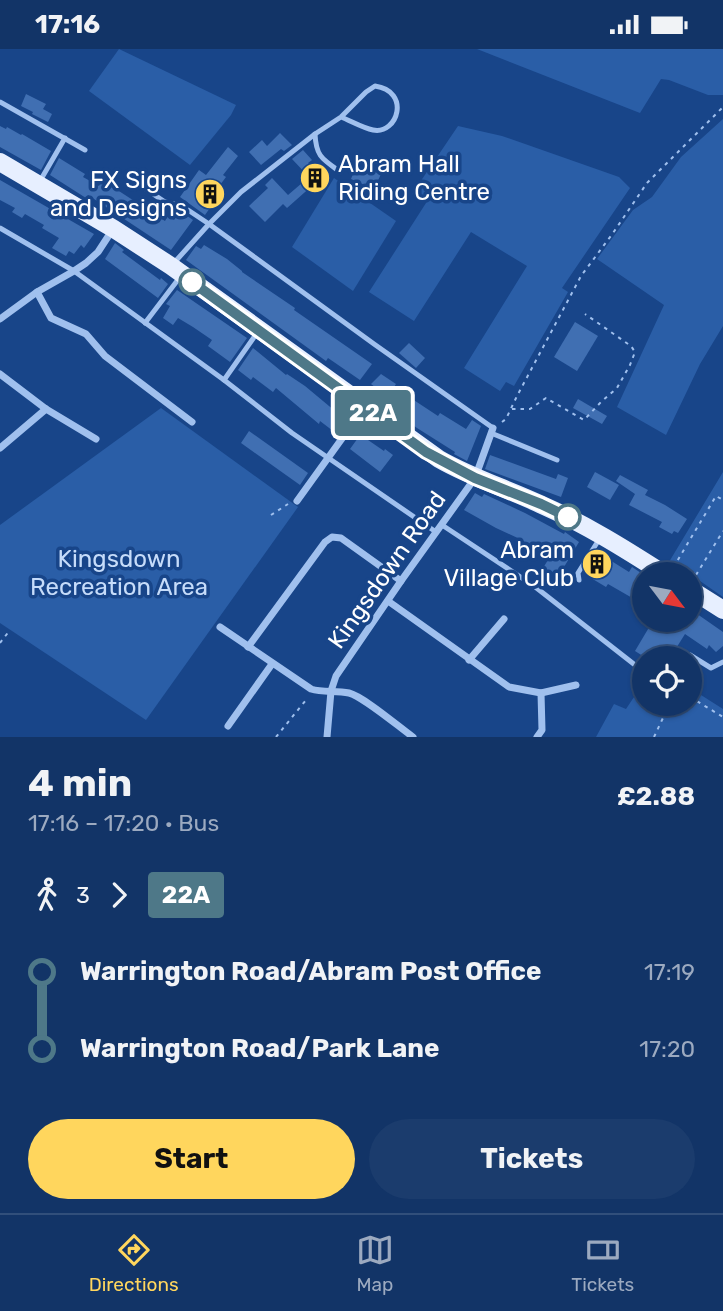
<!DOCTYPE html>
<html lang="en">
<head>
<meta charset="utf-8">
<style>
  body { margin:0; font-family:Rubik,sans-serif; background:#1b3c6d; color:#f1f3f6; height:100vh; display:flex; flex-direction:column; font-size:26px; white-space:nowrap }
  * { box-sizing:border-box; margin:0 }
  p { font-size:23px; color:#9caac0 }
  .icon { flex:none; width:38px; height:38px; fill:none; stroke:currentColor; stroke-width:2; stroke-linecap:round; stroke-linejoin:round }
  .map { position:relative; height:688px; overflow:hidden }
  .sheet { display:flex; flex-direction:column; background:#123467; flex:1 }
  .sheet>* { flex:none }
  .badge { padding:0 14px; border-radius:5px; font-size:24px; line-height:46px }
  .needle { width:46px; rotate:122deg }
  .buttons { position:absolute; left:632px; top:513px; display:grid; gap:14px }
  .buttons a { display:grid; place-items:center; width:70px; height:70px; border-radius:50%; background:#123467; box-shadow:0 2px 5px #0004,0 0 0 2px #314f7b; font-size:35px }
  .map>.badge { position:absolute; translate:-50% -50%; box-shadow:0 0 0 4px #fff }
  .legs { display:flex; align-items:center; gap:10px; height:77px; padding:0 28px; font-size:23px }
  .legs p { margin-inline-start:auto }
  .summary { display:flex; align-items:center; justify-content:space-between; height:119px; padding:0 28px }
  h1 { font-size:38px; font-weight:700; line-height:52px }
  .button { display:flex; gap:14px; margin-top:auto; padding:14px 28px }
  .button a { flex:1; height:80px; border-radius:42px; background:#ffd65d; color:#111; font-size:28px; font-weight:700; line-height:80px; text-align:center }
  .button a+a { background:#1b3c6d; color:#f1f3f6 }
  ul { padding:0 28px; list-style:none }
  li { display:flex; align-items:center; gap:24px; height:77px; font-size:26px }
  li i { display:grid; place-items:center; width:10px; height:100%; margin:0 9px; background:currentColor }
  li i::after { content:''; width:18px; height:18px; margin:-9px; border:5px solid; border-radius:50%; background:#123467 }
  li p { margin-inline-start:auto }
  li:first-child i { background:linear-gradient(#0000 50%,currentColor 0) }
  li:last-child i { background:linear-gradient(currentColor 50%,#0000 0) }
  .status { display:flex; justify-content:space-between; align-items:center; height:49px; padding:0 35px; background:#123467; direction:ltr }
  .status svg { height:19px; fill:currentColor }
  .dock { display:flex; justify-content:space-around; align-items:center; height:98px; border-top:2px solid #314f7b; background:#123467; font-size:19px; color:#9caac0 }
  .dock a { display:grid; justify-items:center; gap:4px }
  .dock .current { color:#ffd65d }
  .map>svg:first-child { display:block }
  .green { fill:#2a5ea7 }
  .building { fill:#406fb2 }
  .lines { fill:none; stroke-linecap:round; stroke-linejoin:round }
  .path { stroke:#a0c0ee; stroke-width:2; stroke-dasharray:3.5 5; stroke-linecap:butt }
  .service { stroke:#a0c0ee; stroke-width:5 }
  .minor { stroke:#a0c0ee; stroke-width:7 }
  .primary { stroke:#e7efff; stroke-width:18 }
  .line-1-casing { stroke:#fff; stroke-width:16 }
  .line-1 { stroke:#4e7888; stroke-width:10 }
  .stop-1-dot { fill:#fff; stroke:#4e7888; stroke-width:3.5 }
  .labels { text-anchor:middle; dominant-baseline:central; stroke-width:7; stroke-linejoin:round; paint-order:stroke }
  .poi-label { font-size:24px; fill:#fff; stroke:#184589; text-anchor:end }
  .park-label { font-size:24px; fill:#c6dcfa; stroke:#184589 }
  .street-label { font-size:24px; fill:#fff; stroke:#184589 }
</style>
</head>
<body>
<div class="status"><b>17:16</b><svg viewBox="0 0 49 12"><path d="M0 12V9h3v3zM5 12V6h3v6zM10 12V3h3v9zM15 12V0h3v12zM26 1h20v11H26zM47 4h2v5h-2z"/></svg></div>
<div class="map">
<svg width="723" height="688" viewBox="0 0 723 688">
  <rect width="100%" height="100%" fill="#184589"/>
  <g class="green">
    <path d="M119 0 236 56 231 66 190 116 89 42Z"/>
    <path d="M477 0H723V46H708L669 31 661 30 640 64Z"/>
    <path d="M723 70V277L700 315 666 386 617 358 664 256 597 210 633 161 652 148 681 108Z"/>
    <path d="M458 77 502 87 619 128 630 139 562 239 568 243 514 337 506 333 500 342 464 319 527 217 471 183 414 272 369 243 426 154 412 145Z"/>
    <path d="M334 129 396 172 353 242 292 198Z"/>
    <path d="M161 359 298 458 146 671 0 574V476Z"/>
    <path d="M723 423V548L690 525 669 513Z"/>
    <path d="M644 633V654H690V639L723 660V688H596L614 655 626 660Z"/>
  </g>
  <g class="building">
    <path d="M26 45 46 55 43 60 52 65 48 73 32 65 33 63 21 57Z"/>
    <path d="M0 77 6 80 7 78 21 86 22 85 51 102 41 121 0 98Z"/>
    <path d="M280 84 292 96 284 102 281 100 261 116 249 103 262 91 267 97Z"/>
    <path d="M228 98 238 107 223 126 226 128 220 136 224 139 205 166 180 148 199 121 206 126Z"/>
    <path d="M303 101 312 111 308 114 322 128 287 159 283 155 265 173 249 157 268 139 265 136 272 129 288 146 309 128 292 110Z"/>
    <path d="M59 109 85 125 83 128 99 137 102 131 165 172 168 167 174 171 180 162 193 171 171 201 88 146 86 149 50 126Z"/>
    <path d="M357 115 381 125 374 140 351 130Z"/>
    <path d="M0 131 94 185 84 199 81 196 74 205 69 202 66 207 52 199 59 189 42 179 44 176 25 165 22 169 12 163 15 159 0 151Z"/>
    <path d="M115 194 124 201 122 203 160 231 161 229 168 235 158 249 105 210Z"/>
    <path d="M204 196 227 210 242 222V223L295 259 294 261 372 315 360 331 328 309 326 312 186 211 196 197 201 200Z"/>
    <path d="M177 241 247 289 230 313 208 297 212 291 193 278 178 269 173 276 163 269 170 257 166 255Z"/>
    <path d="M575 273 598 287 577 322 554 308Z"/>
    <path d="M409 294 425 309 416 319 399 304Z"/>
    <path d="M253 299 286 326 287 325 305 337 335 362 336 359 347 368 345 371 347 372 337 385 320 372 319 375 276 339 273 343 253 328 251 331 238 321Z"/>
    <path d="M381 325 396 335 394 338 438 367 440 364 466 380 472 371 481 377 467 412 454 405 455 403 417 379 383 354 388 348 371 335Z"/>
    <path d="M578 350 607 367 602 375 573 359Z"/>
    <path d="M249 382 308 424 300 436 241 394Z"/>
    <path d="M363 382 370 388 368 391 384 402 385 400 393 406 380 423 350 400Z"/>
    <path d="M490 406 556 430 558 425 568 429 561 448 485 420Z"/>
    <path d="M595 423 619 436 610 451 587 438Z"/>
    <path d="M620 426 648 441 645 446 665 456 687 470 678 484 674 482 672 485 659 478 662 473 629 456 635 445 616 432Z"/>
    <path d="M475 444 482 448 484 445 525 464 564 485 565 483 579 493 561 523 564 525 553 541 536 530 548 511 520 495 522 491 496 479 464 461Z"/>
    <path d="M597 503 629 523 632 518 644 526V548L641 554 608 535 606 538 591 529 593 525 586 521Z"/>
    <path d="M690 560 723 583V597L716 603 709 596 707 600 685 585 670 609H646L635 602 654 570H690Z"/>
  </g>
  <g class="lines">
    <g class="path">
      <path d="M512 360H530L546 349 584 371 601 353 617 339 630 316 635 303 631 297 585 265"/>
      <path d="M502 373 506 370 517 347 581 227 613 184 647 134 723 58"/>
      <path d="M271 466 288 455"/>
      <path d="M695 525 676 514 716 447 723 451"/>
      <path d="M696 526 723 482"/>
      <path d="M0 594 10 581"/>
      <path d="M690 648 723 668"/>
      <path d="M276 688 306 651"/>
      <path d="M654 688 670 654"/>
    </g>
    <g class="service">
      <path d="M0 53 85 101"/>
      <path d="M315 85C316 107 322 110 339 122"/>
      <path d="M128 128 165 153 182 157 209 175 374 295 493 379"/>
      <path d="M40 132 65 89"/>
      <path d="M0 179 74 222 224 331 292 384 436 483"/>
      <path d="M173 215 209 175 241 143 315 85 341 68 366 43 375 37C411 42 398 86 373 81 363 79 351 72 341 68"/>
      <path d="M145 274 180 228"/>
      <path d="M224 331 257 284"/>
      <path d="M491 384 557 411"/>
      <path d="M442 476 534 537 644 623"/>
      <path d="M579 531 578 524 600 489"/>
      <path d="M690 606 711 619 723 613"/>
    </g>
    <g class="minor">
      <path d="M37 243 51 269 86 285 105 307 192 373"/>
      <path d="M0 270 37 243 74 222 86 214 98 203 113 180"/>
      <path d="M0 325 46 360 96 390"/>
      <path d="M0 399 46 360"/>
      <path d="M297 452 364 359"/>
      <path d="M388 552 509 638 541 644 576 636"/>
      <path d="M220 578 311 640C323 644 336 641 349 644 364 648 399 678 413 688"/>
      <path d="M248 598 325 493 332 488 341 489 401 532"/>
      <path d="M469 611 504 570"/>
      <path d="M228 677 272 615"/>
      <path d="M327 688 331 642 336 627 401 532 475 429 493 379"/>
      <path d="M537 688 542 681 541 644"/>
    </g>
    <g class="primary">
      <path d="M0 113 114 180 171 217 439 410C472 429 508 440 542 456 585 475 625 500 664 525"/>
      <path d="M690 540 723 561"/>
    </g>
  </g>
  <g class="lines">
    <g class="line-1-casing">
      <path id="line-1" d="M192 233 426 403 475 429 541 455 568 468"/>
    </g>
    <use href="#line-1" class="line-1"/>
  </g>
  <defs>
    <g id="building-disc" transform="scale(1.575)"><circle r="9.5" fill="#ffd65d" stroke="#184589"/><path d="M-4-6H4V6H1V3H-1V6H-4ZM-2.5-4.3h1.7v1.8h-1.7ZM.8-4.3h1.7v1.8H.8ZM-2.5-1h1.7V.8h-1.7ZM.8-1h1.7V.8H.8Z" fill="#111"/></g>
  </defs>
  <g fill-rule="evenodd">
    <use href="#building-disc" x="315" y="129"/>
    <use href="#building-disc" x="210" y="145"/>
    <use href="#building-disc" x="597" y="515"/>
  </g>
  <g class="stop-1-dot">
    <circle cx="192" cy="233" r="12"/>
    <circle cx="568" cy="468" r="12"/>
  </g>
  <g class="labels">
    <g class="poi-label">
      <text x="338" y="115" text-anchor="start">Abram Hall<tspan x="338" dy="28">Riding Centre</tspan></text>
      <text x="187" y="131">FX Signs<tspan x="187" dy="28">and Designs</tspan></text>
      <text x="574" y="501">Abram<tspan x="574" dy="28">Village Club</tspan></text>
    </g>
    <g class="park-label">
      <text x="119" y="510">Kingsdown<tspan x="119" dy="28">Recreation Area</tspan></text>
    </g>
    <g class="street-label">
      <text transform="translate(387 521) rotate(-55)">Kingsdown Road</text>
    </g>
  </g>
</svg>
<div class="buttons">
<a><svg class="needle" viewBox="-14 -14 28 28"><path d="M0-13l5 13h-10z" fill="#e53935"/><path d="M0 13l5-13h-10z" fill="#9caac0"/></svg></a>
<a><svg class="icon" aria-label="locate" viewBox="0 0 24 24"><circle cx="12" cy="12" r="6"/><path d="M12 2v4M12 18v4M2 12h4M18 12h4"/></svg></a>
</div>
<b class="badge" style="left:373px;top:364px;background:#4e7888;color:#fff">22A</b>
</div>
<section class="sheet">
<div class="summary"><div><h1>4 min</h1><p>17:16 – 17:20 · Bus</p></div><b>£2.88</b></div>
<div class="legs"><svg class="icon" aria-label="walk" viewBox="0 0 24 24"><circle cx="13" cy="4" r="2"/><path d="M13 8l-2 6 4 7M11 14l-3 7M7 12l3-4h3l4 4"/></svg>3<svg class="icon" aria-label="forward" viewBox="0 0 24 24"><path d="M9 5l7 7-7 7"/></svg><b class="badge" style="background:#4e7888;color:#fff">22A</b></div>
<ul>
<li><i style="color:#4e7888"></i><b>Warrington Road/Abram Post Office</b><p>17:19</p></li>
<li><i style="color:#4e7888"></i><b>Warrington Road/Park Lane</b><p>17:20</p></li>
</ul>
<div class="button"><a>Start</a><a>Tickets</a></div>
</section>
<nav class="dock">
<a class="current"><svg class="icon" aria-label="directions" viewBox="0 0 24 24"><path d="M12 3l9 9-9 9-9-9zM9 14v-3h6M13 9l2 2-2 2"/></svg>Directions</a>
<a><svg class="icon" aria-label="map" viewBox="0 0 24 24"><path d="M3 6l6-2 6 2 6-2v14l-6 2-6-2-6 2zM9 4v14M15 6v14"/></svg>Map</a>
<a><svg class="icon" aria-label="tickets" viewBox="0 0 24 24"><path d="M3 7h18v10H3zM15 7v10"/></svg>Tickets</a>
</nav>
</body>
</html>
